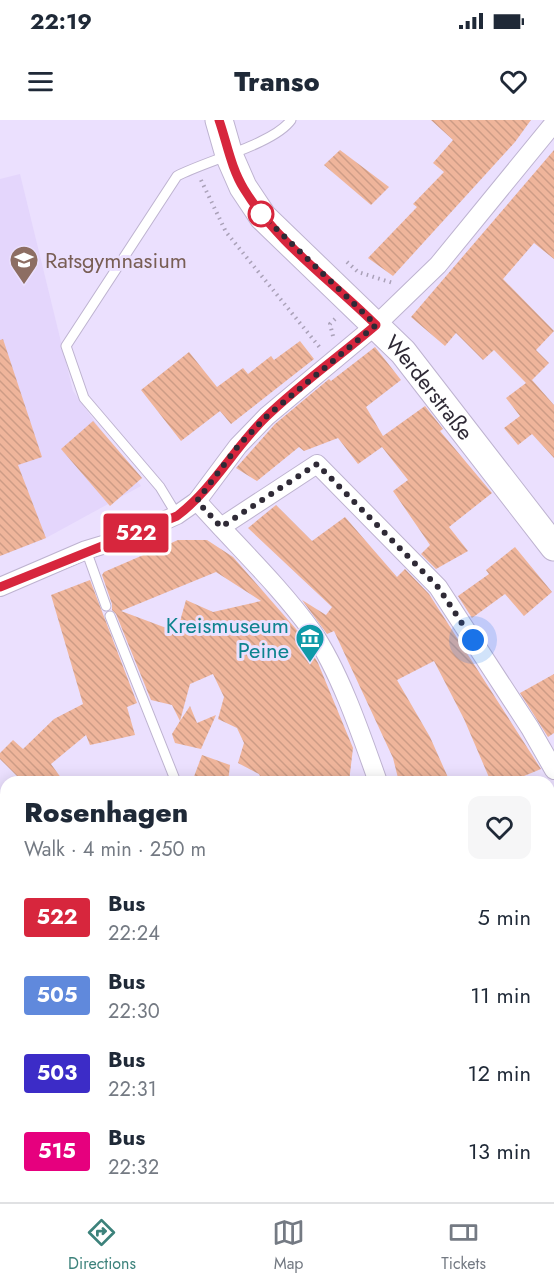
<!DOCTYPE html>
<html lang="en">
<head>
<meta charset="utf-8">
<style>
  body { margin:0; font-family:Jost,sans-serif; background:#f6f6f7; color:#1f2937; height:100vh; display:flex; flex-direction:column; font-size:22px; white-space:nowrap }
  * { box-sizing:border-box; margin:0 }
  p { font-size:20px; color:#747a83 }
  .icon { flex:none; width:33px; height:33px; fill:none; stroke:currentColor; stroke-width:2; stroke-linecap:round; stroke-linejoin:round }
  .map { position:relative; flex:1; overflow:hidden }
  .panel { position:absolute; left:0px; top:656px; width:555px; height:428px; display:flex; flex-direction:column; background:#fff; border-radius:18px 18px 0 0; box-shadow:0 3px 15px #0003 }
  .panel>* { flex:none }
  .badge { padding:0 12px; border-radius:4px; font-size:21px; line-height:39px }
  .you { position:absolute; width:30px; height:30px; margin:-15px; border:4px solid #fff; border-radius:50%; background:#1a73e8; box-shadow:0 0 0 9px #1a73e833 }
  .map>.badge { position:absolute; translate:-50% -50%; box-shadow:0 0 0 3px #fff }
  .round { display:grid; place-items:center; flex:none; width:63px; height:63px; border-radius:12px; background:#f6f6f7 }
  .summary { display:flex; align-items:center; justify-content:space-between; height:102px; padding:0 24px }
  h1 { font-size:28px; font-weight:800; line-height:45px }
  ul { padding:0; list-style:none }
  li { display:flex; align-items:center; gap:18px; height:78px; padding:0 24px }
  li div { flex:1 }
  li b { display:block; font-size:22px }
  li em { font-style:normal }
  li .badge { min-width:66px; font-weight:700; text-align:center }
  .status { display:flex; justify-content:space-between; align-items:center; height:42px; padding:0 30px; background:#fff; direction:ltr }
  .status svg { height:16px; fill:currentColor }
  header { display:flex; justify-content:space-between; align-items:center; height:78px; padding:0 24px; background:#fff; font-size:27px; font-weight:800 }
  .tab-bar { display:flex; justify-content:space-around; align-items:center; height:84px; border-top:2px solid #e0e1e3; background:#fff; font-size:16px; color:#747a83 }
  .tab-bar a { display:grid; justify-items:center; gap:3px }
  .tab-bar .current { color:#3c827b }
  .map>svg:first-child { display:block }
  .built { fill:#e4d6fc }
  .park { fill:url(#park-crowns) }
  .building { fill:url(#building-back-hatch); fill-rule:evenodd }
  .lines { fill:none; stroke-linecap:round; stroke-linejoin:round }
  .lane-casing { stroke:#beb3d0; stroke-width:11 }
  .street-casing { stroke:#beb3d0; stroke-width:20 }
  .secondary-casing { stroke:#beb3d0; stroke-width:29 }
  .path { stroke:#aaa1b8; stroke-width:4; stroke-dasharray:1.5 4.5; stroke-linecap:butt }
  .lane { stroke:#fff; stroke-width:9 }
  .street { stroke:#fff; stroke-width:18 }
  .secondary { stroke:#fff; stroke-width:27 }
  .line-casing { stroke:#fff; stroke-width:14 }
  .line { stroke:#d7263d; stroke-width:9 }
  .walk { stroke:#2f2a36; stroke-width:6; stroke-dasharray:0 10.8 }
  .stop-dot { fill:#fff; stroke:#d7263d; stroke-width:3 }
  .labels { text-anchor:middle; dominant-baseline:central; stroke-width:6; stroke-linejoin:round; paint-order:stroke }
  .education-label { font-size:22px; fill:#785e54; stroke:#ebe0fe; text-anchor:start }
  .street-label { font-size:22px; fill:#2f2a36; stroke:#ebe0fe }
  .culture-label { font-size:22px; fill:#0d838f; stroke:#ebe0fe; text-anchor:end }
</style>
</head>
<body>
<div class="status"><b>22:19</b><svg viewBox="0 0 49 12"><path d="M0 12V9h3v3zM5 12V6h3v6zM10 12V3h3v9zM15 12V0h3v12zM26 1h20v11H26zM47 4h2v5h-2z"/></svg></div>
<header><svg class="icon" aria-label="menu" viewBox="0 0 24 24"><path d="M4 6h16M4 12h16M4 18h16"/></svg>Transo<svg class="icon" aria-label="heart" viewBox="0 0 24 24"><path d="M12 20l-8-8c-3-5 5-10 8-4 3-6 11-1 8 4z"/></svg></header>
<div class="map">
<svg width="554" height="1082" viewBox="0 0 554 1082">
  <defs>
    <pattern id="park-crowns" width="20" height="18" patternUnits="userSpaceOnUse" patternTransform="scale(1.5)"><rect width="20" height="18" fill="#bcd3ad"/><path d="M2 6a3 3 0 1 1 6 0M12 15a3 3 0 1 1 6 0" fill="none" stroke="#a2b595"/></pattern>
    <pattern id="building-back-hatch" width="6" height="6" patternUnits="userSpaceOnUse" patternTransform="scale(1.5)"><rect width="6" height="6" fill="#efb59b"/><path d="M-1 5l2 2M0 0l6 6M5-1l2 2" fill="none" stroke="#cd9c86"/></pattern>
  </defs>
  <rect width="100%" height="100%" fill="#ebe0fe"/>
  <path class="built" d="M20 54 73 271 141 366 46 418 0 436V59Z"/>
  <g class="park">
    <path d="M0 682 6 687V748L0 754Z"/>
    <path d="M0 890 6 899V1063L1 1067 11 1082H0Z"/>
  </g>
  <g class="building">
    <path d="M431 0H531L515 22 393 156 368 138 417 87 413 84 444 52 433 43 453 20Z"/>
    <path d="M340 30 389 67 371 85 324 45Z"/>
    <path d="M554 30V139L534 123 503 159 554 211 536 230 549 243 532 260 554 285V338L532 314 518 325 504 308 520 296 506 278 526 263 494 230 483 240 456 213 445 226 411 197Z"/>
    <path d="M3 219 42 337 18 345 46 418 0 436V220Z"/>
    <path d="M300 221 314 239 231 304 220 291 181 321 141 270 189 232 217 267 243 248 248 254 271 236 274 240Z"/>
    <path d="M375 227 401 260 366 287 383 316 425 286 443 309 440 311 492 373 449 407 468 431 436 449 421 434 430 425 393 371 408 360 382 327 358 344 338 318 304 331 299 327 257 361 236 348 275 304 329 259 331 261Z"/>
    <path d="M93 301 142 358 110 386 61 329Z"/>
    <path d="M276 385 312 421 345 397 397 457 405 449 429 474 541 649 524 656 526 662H491L464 599 434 541 397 560 430 617 450 662H399L393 638 334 511 327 514 302 480 326 495 332 487 248 408Z"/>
    <path d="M178 420H207L233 437 303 517 318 543 353 628 349 662H263L259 654 238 643 244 623 237 608 218 599 224 577 213 554 190 564 180 601 190 586 197 603 216 595 201 629 175 623 172 614 180 601 172 585 151 580 116 494 112 490V484L102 455 104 452ZM216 452 261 481 213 492 186 480 177 512 121 491Z"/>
    <path d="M515 427 552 472 524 496 505 474 472 498 458 476 489 454 486 450Z"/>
    <path d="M90 460 137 583 127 587 135 615 90 625 86 615 51 644 64 662H23L0 639V633L13 620 23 629 54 599 83 584 51 475Z"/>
    <path d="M554 554V613L548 617 520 573Z"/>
    <path d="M202 635 230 645 228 662H192Z"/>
  </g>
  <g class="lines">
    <g class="lane-casing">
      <g id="lane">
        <path d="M177 395 160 367 84 278 66 226 177 56C205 41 274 24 291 0"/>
        <path d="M86 430 106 486"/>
        <path d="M110 496 176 662"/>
      </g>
    </g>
    <g class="street-casing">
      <g id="street">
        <path d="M197 381C235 424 278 464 312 511 340 552 361 614 378 662"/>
        <path d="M221 407 317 344 438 467 530 608 554 650"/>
        <path d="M0 467 86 430 126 418 177 395 197 381 238 326 267 296 376 205 438 145 554 3"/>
        <path d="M549 882 554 879"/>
        <path d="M0 890 6 899"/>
        <path d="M527 1077 531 1082"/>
        <path d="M229 1082 234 1077"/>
        <path d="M510 1082 515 1077"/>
      </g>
    </g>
    <g class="secondary-casing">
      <g id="secondary">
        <path id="s1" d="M219 0 229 35 243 67 263 97 403 232 554 427"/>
      </g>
    </g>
    <g class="path">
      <path d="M201 60 226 112 321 229"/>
      <path d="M347 142 358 152 393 163"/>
      <path d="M333 216 330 204 335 199"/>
      <path d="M0 674 6 679"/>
      <path d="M0 771 6 765"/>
      <path d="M0 930 6 926"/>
      <path d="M0 1025 6 1020"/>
    </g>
    <use href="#lane" class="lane"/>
    <use href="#street" class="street"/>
    <use href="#secondary" class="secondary"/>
  </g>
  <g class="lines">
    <g class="line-casing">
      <path id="line" d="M0 467 177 396C213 369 234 328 266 297 300 264 340 236 376 205 332 161 277 123 244 69 231 48 227 23 219 0"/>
    </g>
    <use href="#line" class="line"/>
    <path class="walk" d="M261 94 376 205 267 296 238 326 197 381 221 407 317 344 438 467 473 520"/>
  </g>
  <defs>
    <g id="school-pin" transform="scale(1.5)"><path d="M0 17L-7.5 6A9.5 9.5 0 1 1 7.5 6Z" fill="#8d6e63" stroke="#ebe0fe"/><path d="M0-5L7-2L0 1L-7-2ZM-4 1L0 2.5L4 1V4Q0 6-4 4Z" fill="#fff"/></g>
    <g id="museum-pin" transform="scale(1.5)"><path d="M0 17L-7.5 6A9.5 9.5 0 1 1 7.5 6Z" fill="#0f9aa8" stroke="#ebe0fe"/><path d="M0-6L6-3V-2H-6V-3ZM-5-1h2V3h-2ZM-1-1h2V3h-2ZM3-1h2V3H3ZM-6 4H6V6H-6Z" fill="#fff"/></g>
  </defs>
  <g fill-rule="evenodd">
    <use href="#school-pin" x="24" y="140"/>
    <use href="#museum-pin" x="310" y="518"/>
  </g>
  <circle class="stop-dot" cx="261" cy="94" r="12"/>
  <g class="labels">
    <g class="education-label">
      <text x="45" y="140">Ratsgymnasium</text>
    </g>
    <g class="street-label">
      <text stroke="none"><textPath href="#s1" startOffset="346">Werderstraße</textPath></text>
    </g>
    <g class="culture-label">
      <text x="289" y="505">Kreismuseum<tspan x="289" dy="25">Peine</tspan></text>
    </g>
  </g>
</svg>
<div class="you" style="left:473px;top:520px"></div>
<b class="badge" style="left:136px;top:413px;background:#d7263d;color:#fff">522</b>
<section class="panel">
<div class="summary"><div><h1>Rosenhagen</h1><p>Walk · 4 min · 250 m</p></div><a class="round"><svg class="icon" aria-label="heart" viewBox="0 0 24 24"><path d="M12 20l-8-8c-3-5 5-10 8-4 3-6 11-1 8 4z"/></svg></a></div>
<ul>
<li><span class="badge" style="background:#d7263d;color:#fff">522</span><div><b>Bus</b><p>22:24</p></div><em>5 min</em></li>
<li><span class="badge" style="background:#6089dc;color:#fff">505</span><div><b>Bus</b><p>22:30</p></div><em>11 min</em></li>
<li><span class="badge" style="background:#3c2cc7;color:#fff">503</span><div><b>Bus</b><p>22:31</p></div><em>12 min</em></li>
<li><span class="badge" style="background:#e6007e;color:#fff">515</span><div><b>Bus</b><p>22:32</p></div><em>13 min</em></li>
</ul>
</section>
</div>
<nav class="tab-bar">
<a class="current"><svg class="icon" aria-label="directions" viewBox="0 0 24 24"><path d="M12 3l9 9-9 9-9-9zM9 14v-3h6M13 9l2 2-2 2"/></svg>Directions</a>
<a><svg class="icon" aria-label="map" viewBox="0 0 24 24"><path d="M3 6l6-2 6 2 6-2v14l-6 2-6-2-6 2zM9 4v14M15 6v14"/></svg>Map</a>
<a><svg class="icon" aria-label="tickets" viewBox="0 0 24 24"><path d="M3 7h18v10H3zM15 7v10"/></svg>Tickets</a>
</nav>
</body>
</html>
